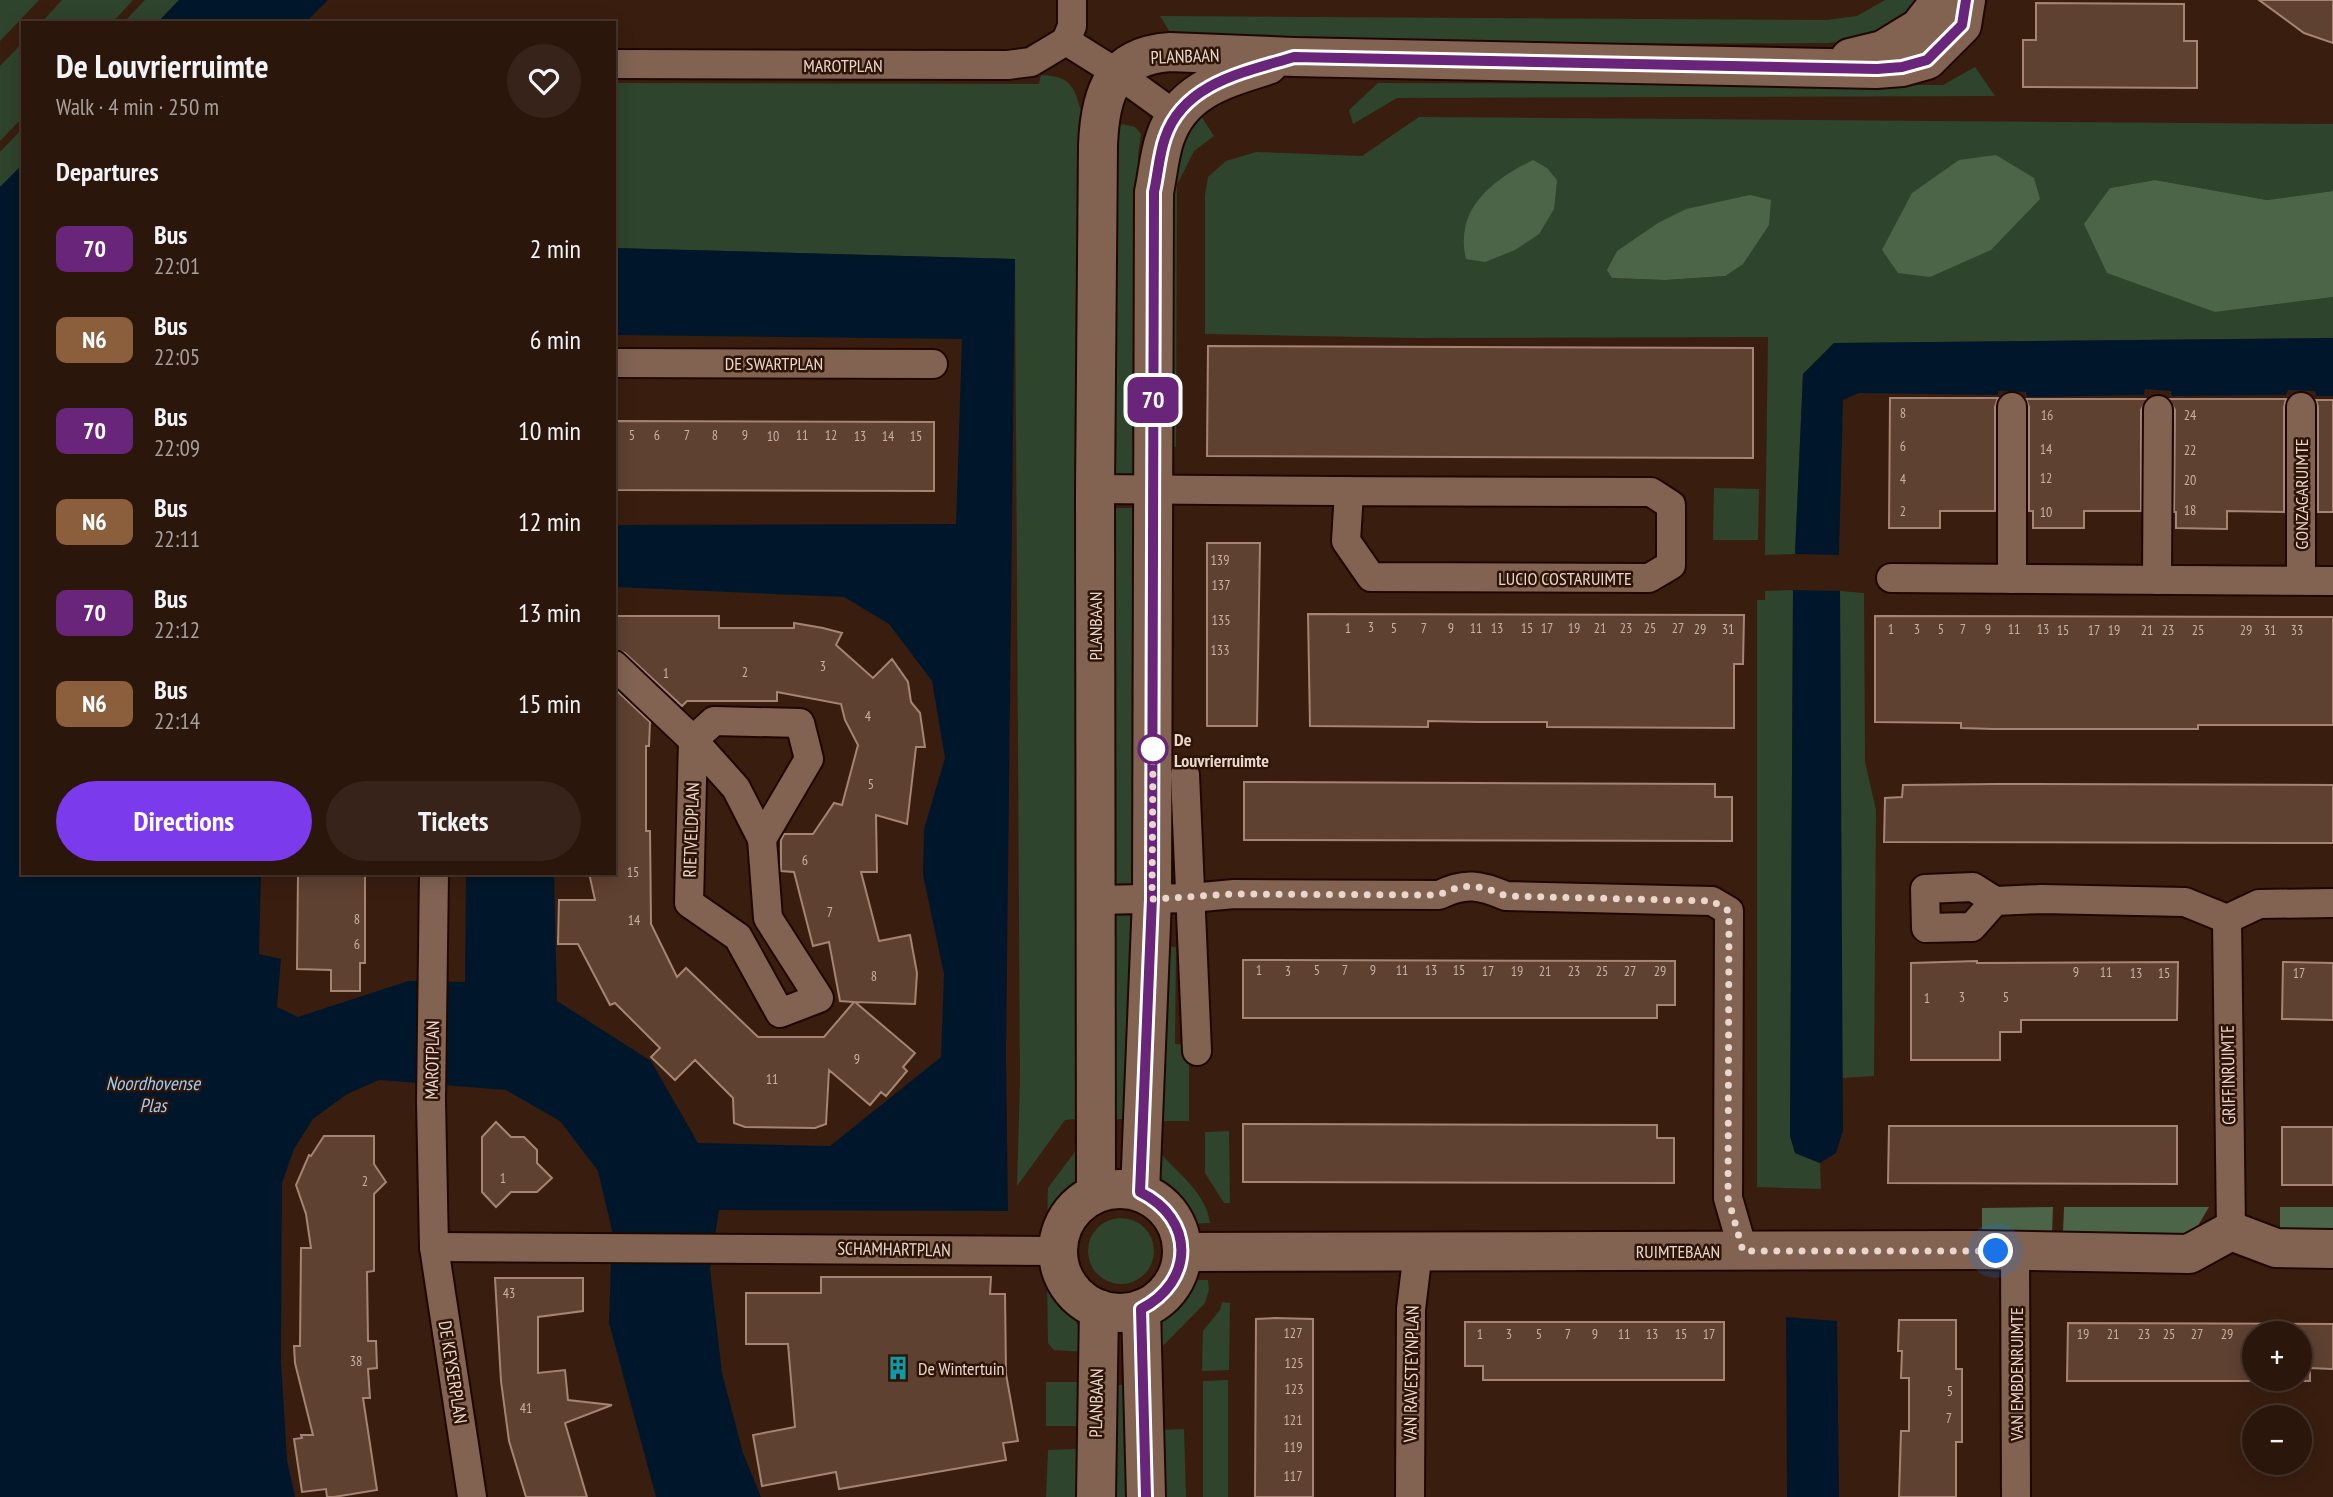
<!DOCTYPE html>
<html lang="en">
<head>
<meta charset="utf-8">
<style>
  body { margin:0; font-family:"PT Sans Narrow",sans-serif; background:#372319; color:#f1f3f6; height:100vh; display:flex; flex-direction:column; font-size:26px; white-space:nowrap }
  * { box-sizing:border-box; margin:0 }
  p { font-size:23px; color:#a69f9d }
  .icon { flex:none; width:38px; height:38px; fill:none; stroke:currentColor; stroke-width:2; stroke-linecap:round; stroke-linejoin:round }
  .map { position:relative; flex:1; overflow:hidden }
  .panel { position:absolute; left:21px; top:21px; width:595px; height:854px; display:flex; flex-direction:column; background:#2b160b; border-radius:0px; box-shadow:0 4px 18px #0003,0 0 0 2px #47352c }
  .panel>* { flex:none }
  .badge { padding:0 14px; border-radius:10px; font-size:24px; line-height:46px }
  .fabs { position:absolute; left:2242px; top:1321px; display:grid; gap:14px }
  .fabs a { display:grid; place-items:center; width:70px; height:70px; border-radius:50%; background:#2b160b; box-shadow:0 4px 18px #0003,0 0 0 2px #47352c; font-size:35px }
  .you { position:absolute; width:35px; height:35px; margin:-18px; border:5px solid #fff; border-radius:50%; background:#1a73e8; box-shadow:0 0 0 10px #1a73e833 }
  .map>.badge { position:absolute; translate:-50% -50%; box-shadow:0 0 0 4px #fff }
  h2 { padding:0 35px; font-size:26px; line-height:63px }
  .round { display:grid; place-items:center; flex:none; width:74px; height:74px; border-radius:37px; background:#372319 }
  .overview { display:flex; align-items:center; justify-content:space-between; height:119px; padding:0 35px }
  h1 { font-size:33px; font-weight:700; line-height:52px }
  .primary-button { display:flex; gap:14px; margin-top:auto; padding:14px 35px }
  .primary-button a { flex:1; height:80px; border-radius:42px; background:#7c3aed; color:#fff; font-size:28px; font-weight:700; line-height:80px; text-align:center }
  .primary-button a+a { background:#372319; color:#f1f3f6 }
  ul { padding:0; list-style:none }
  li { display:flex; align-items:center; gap:21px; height:91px; padding:0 35px }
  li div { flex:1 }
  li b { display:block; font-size:26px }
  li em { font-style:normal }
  li .badge { min-width:77px; font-weight:700; text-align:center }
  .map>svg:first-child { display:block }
  .green { fill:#2f442c; fill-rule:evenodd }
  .forest { fill:#4c6548 }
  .water { fill:#00172b }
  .building { fill:#5e4131; stroke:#a68473; stroke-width:2; fill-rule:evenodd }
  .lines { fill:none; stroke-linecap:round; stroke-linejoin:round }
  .street-casing { stroke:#1f0700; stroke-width:32 }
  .secondary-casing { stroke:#1f0700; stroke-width:42 }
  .street { stroke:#826352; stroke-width:28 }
  .secondary { stroke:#826352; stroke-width:38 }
  .line-casing { stroke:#fff; stroke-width:16 }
  .line { stroke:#68257a; stroke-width:10 }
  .walk { stroke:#e9d6cd; stroke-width:7; stroke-dasharray:0 12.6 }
  .stop-dot { fill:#fff; stroke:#68257a; stroke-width:3.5 }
  .labels { text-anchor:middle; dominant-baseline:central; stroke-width:5; stroke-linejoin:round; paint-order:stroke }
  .number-label { font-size:14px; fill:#c6b1a6 }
  .street-label { font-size:18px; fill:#e9d6cd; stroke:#2e1406 }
  .stop-label { font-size:18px; font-weight:bold; fill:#e9d6cd; stroke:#2e1406; text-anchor:start }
  .poi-label { font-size:18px; fill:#e9d6cd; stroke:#2e1406; text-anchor:start }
  .water-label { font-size:19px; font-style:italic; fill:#97cef9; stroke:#2e1406 }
</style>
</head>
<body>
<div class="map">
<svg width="2333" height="1497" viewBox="0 0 2333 1497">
  <rect width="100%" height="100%" fill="#391e0f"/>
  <g class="green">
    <path d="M0 0H39L0 41Z"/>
    <path d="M62 0H133L112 23H41Z"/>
    <path d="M145 0H179L157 23H123Z"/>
    <path d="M1885 0H1917L1902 20 1863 39 1828 43 1178 45 1160 16 1827 20 1857 16Z"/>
    <path d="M23 42V117L0 141V66Z"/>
    <path d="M1975 67 1995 96 1397 98 1353 124 1349 110 1378 83 1943 85Z"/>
    <path d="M1041 75C1072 77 1073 85 1082 113L1083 1118 1065 1120 1017 1186 1020 1083 1015 259 614 248V83L1039 84Z"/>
    <path d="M1197 110 1214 136 1194 151 1177 185 1176 447H1161L1164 168Z"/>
    <path d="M1419 117 2333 124V191L2267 200 2155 180 2110 188 2214 312 2333 297V338L1834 343 1803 374 1795 554 1765 555 1768 337 1415 338 1205 334V195L1208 177 1226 161 1256 152 1362 156ZM1686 209 1725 276 1665 280 1612 278 1608 270 1617 251 1658 224Z"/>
    <path d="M1123 124 1135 127 1141 134 1138 156 1136 477H1116L1108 466 1113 129Z"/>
    <path d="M23 128V164L0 187V152Z"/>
    <path d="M1714 488 1759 489 1758 540H1713Z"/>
    <path d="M1117 508H1137L1135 884 1117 886 1105 874 1107 521Z"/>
    <path d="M1793 590 1790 1136 1795 1153 1820 1163 1821 1189 1757 1187V600H1765V591Z"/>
    <path d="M1840 591 1864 593 1865 762 1876 810 1874 1076 1842 1078Z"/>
    <path d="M1116 915 1138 916 1131 1119H1109L1106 925Z"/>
    <path d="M1161 946 1176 947 1175 1044 1189 1045V1121H1157Z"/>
    <path d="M1229 1131 1230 1203H1224L1205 1173V1132Z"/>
    <path d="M1077 1149 1078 1182 1060 1204 1050 1225 1047 1224 1048 1188Z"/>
    <path d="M1158 1151C1177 1172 1207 1194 1210 1223L1189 1224 1158 1177Z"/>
    <circle cx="1121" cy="1251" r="33"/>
    <path d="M1049 1277C1065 1308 1079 1315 1086 1352L1054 1350 1048 1343 1047 1278Z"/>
    <path d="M1189 1280H1208L1209 1290 1205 1303 1159 1350 1158 1327 1163 1317 1180 1296Z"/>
    <path d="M1222 1302 1230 1303 1229 1370 1202 1371 1203 1331 1220 1310Z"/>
    <path d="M1228 1380V1497H1203V1381Z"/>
    <path d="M1046 1382H1080L1076 1426H1046Z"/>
    <path d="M1109 1385H1129L1132 1497H1105Z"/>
    <path d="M1184 1429 1186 1497H1159V1430Z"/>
    <path d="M1076 1449V1497H1046L1048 1450Z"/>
  </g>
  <g class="forest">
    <path d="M1996 155 2034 178 2040 199 1991 250 1930 277 1898 273 1882 250 1912 193 1959 160Z"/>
    <path d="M1533 160 1547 168 1557 180 1554 209 1539 234 1515 250 1485 262 1466 259C1454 208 1493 180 1533 160Z"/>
    <path d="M2155 180 2267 200 2333 191V297L2215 312 2107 273 2084 224 2110 188Z"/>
    <path d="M1750 195 1771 200 1769 225 1743 264 1725 276 1665 280 1612 278 1607 270 1617 251 1658 223 1686 209Z"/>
    <path d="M2053 1207 2052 1234H1982V1208Z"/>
    <path d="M2064 1207H2209L2193 1234 2063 1233Z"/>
    <rect x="2280" y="1207" width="53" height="28"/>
  </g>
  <g class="water">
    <path d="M179 0H328L305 23H157Z"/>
    <path d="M23 164V873H261L259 954 281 959 277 1007 298 1017 408 981 465 982 466 873H554L557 1001 651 1061 698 1143 830 1146 941 1057 944 974 923 875 924 829 945 758 932 681 889 624 844 597 614 587V525L956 524 962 339 614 335V248L1015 259 1006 1055 1008 1211 719 1210 710 1269 722 1373 743 1453 761 1497H656L609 1323 612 1230 598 1171 560 1121 506 1090 379 1080 347 1094 313 1119 294 1149 282 1183 281 1360 287 1460 295 1497H0V187Z"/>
    <path d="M2333 338V396H2316L2315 391 2288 390 2286 395 2172 396 2171 391 2145 389 2144 395 2027 397 2026 392 1998 391V395L1859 393 1843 400 1839 555 1795 554 1803 374 1834 343Z"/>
    <path d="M1793 590 1840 591 1843 1131 1836 1153 1820 1163 1795 1153 1790 1136Z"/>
    <path d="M1786 1317 1837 1321 1839 1497H1787Z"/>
  </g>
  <g class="building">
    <path d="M2259 0H2333V43L2304 33Z"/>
    <path d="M2036 3 2184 4V41H2197V88L2023 87V40H2036Z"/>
    <path d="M1208 346 1753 348V458L1207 456Z"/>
    <path d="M1890 398H1998L1995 407V511H1940V528H1889Z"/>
    <path d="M2026 399H2147L2141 410V511H2084V528H2033V511H2029V407Z"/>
    <path d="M2169 399H2286L2284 407V512L2227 511V529L2176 528V512H2174L2175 410Z"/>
    <path d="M2316 400H2333V512H2318V407Z"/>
    <path d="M614 421 934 422V491L614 490Z"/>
    <path d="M1207 543H1260L1257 726H1207Z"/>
    <path d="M1308 614 1744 615 1743 664H1734V728L1547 727V722H1478L1428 721V727L1310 726Z"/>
    <path d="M614 616H719V628H794V623L823 628 842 633 836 645 873 678 892 659 908 682 911 702 920 713 925 747H916L907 824 876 815 877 872H861L879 941 910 935 917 973 915 1004 855 1002 915 1053 903 1067 907 1071 886 1096 881 1092 870 1105 829 1070 826 1124 815 1128 745 1127 734 1123 733 1098 695 1060 675 1080 651 1057 660 1048 615 1003 610 1005 578 944H558L559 900H595L589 873H614V688L650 722 649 746H646V831H650L651 924 677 977 686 968 758 1037H824L854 1002 840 1001 829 942 813 946 794 872 781 871V840L784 834H813L834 803 842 805 858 745 845 720 841 704 777 692V701H687L682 706 625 653 614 649Z"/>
    <path d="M1875 616 2333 617V725H2198V729H1994L1961 728V723L1875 722Z"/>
    <path d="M1244 782 1715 784V797H1732V841L1244 840Z"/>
    <path d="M1997 784 2333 785V843L1884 842 1885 798 1902 797 1903 785Z"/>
    <path d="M298 873H365V963H360V991H331V970L297 969Z"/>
    <path d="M1243 960 1675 961V1005H1657V1018H1243Z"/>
    <path d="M1977 961V963L2178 962 2177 1020H2021V1032H2000V1060H1911V963Z"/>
    <path d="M2283 962 2333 963V1020L2282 1019Z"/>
    <path d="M496 1122 511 1137H524L537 1150V1163L552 1178 537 1192H511L496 1207 482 1192V1137Z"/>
    <path d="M1243 1124 1657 1125V1138H1674V1183L1243 1182Z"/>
    <path d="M1889 1126H2177V1184L1888 1183Z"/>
    <rect x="2282" y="1127" width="51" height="58"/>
    <path d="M324 1136H374V1164L386 1182 374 1194V1271L367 1272 368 1341H376L377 1368 368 1369 370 1398H363L377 1490 334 1497H327L326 1489 302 1492 294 1439 302 1438 301 1435H313L295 1363 294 1346H300L301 1248H311L306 1214 296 1185 309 1155 311 1156Z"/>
    <path d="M821 1277H991L990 1294H1005L1006 1374 1018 1441 1003 1443 1006 1460 839 1489 836 1472 762 1486 753 1435 795 1427 788 1344H746V1293H821Z"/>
    <path d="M495 1278H583V1311L538 1317V1373L565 1370 568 1400 612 1405 565 1423 587 1497H526L509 1441 501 1381Z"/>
    <path d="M1275 1318 1313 1319V1497H1255L1256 1319Z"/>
    <path d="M1899 1320H1956V1369H1962V1442H1956V1497H1899L1901 1431H1909V1378H1901L1902 1351H1898Z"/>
    <path d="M1465 1322H1724V1380H1483V1366H1465Z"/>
    <path d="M2068 1323 2333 1324V1369L2310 1368V1381H2067ZM2254 1334H2300V1379H2254Z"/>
  </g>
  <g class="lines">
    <g class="street-casing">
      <g id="street">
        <path d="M1072 0V26L1066 41 1117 73 1175 115"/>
        <path d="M614 64 1008 65 1031 62 1066 41"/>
        <path d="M614 363 933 364"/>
        <path d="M1095 489C1280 491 1466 492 1651 492L1671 505V565L1649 578 1371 577 1346 541 1349 492"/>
        <path d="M1891 578 2333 581"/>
        <path d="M2012 579V407"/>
        <path d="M2157 580 2158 410"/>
        <path d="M2301 580V407"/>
        <path d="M614 665 693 740 736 788 762 839"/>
        <path d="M714 721 800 723 809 759 762 839 768 918 819 998 780 1013 738 937 689 903 693 740Z"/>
        <path d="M1185 775 1197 1051"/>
        <path d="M434 873 431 1102 434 1247 472 1497"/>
        <path d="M1096 900 1191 898 1234 894 1439 895C1465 882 1480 885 1506 896L1712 901 1729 911 1728 1198 1743 1250"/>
        <path d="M1995 901 1972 927 1926 928 1925 889 1973 887 1995 901 2041 899 2185 902 2227 919 2259 904 2333 903"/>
        <path d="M2227 919 2231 1231"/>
        <path d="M434 1247 1058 1251"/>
        <path d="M2015 1251 2016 1497"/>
        <path d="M1410 1497 1411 1309 1418 1251"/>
      </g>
    </g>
    <g class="secondary-casing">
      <g id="secondary">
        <path d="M1850 58 1883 50 1919 28 1941 0"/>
        <circle cx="1120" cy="1251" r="62"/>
        <path d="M1140 1192 1152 899 1154 192C1158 174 1159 155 1165 138 1181 90 1224 79 1268 65"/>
        <path d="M1096 1193 1095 489 1098 145C1100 93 1112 56 1170 52L1294 57 1876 69 1902 67 1927 60 1962 25 1966 0"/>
        <path d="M1182 1252 1976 1250 2189 1254 2231 1231 2276 1248 2333 1249"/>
        <path d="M1141 1309 1146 1497"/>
        <path d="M1096 1497 1099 1309"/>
      </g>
    </g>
    <use href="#street" class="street"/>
    <use href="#secondary" class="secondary"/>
  </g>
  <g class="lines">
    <g class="line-casing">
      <path id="line" d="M1146 1497 1141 1309C1195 1281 1195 1219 1140 1192L1152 899 1154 192C1158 174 1159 155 1165 138 1183 83 1245 72 1294 57L1877 69 1902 67 1927 60 1962 25 1966 0"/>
    </g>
    <use href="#line" class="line"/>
    <path class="walk" d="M1153 749 1152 899 1234 894 1439 895C1465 882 1480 885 1506 896L1712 901 1729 911 1728 1198 1743 1251H1996"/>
  </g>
  <defs>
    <g id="building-bare" transform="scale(1.89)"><path d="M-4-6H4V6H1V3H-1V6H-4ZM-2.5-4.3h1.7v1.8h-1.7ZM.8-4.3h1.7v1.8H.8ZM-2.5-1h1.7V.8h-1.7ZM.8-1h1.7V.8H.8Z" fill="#0f9aa8" stroke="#2e1406" stroke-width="2.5" paint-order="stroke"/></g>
  </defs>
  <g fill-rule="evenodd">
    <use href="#building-bare" x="898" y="1368"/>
  </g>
  <circle class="stop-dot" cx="1153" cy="749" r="14"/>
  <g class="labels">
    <g class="number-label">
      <text x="1903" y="413">8</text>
      <text x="2047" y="415">16</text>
      <text x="2190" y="415">24</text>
      <text x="632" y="435">5</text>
      <text x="657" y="435">6</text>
      <text x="687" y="435">7</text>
      <text x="715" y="435">8</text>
      <text x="745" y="435">9</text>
      <text x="802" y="435">11</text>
      <text x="831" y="435">12</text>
      <text x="773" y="436">10</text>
      <text x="860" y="436">13</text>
      <text x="888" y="436">14</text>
      <text x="916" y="436">15</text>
      <text x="1903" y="446">6</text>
      <text x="2046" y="449">14</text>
      <text x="2190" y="450">22</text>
      <text x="2046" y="478">12</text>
      <text x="1903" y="479">4</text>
      <text x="2190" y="480">20</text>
      <text x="2190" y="510">18</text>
      <text x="1903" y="511">2</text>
      <text x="2046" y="512">10</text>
      <text x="1220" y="560">139</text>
      <text x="1221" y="585">137</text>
      <text x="1221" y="620">135</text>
      <text x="1371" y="627">3</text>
      <text x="1348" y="628">1</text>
      <text x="1394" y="628">5</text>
      <text x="1424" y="628">7</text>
      <text x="1451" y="628">9</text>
      <text x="1476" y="628">11</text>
      <text x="1497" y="628">13</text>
      <text x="1527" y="628">15</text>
      <text x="1547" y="628">17</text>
      <text x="1574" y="628">19</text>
      <text x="1600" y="628">21</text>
      <text x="1626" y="628">23</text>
      <text x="1650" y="628">25</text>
      <text x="1678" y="628">27</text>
      <text x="1700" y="629">29</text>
      <text x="1728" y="629">31</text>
      <text x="1891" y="629">1</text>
      <text x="1917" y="629">3</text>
      <text x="1941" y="629">5</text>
      <text x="1963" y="629">7</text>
      <text x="1988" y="629">9</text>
      <text x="2014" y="629">11</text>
      <text x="2043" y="629">13</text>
      <text x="2063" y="630">15</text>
      <text x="2094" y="630">17</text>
      <text x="2114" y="630">19</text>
      <text x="2147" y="630">21</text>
      <text x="2168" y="630">23</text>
      <text x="2198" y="630">25</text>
      <text x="2246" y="630">29</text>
      <text x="2270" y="630">31</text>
      <text x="2297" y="630">33</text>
      <text x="1220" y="650">133</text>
      <text x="823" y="666">3</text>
      <text x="745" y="672">2</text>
      <text x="666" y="673">1</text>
      <text x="868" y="716">4</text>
      <text x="871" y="784">5</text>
      <text x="805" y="860">6</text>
      <text x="633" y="872">15</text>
      <text x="830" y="912">7</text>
      <text x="357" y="919">8</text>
      <text x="634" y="920">14</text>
      <text x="357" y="944">6</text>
      <text x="1259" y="970">1</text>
      <text x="1317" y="970">5</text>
      <text x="1345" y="970">7</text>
      <text x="1373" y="970">9</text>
      <text x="1402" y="970">11</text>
      <text x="1431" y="970">13</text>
      <text x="1459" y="970">15</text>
      <text x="1288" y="971">3</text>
      <text x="1488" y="971">17</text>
      <text x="1517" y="971">19</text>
      <text x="1545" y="971">21</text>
      <text x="1574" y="971">23</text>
      <text x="1602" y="971">25</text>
      <text x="1630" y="971">27</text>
      <text x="1660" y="971">29</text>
      <text x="2076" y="972">9</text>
      <text x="2106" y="972">11</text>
      <text x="2136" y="973">13</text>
      <text x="2164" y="973">15</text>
      <text x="2299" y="973">17</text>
      <text x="874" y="976">8</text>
      <text x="1962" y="997">3</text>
      <text x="2006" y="997">5</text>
      <text x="1927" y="998">1</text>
      <text x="857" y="1059">9</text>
      <text x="772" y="1079">11</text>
      <text x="503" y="1178">1</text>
      <text x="365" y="1181">2</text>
      <text x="509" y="1293">43</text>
      <text x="1293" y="1333">127</text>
      <text x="1480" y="1334">1</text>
      <text x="1509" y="1334">3</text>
      <text x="1539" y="1334">5</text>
      <text x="1568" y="1334">7</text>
      <text x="1595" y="1334">9</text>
      <text x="1624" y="1334">11</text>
      <text x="1652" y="1334">13</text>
      <text x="1681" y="1334">15</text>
      <text x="1709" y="1334">17</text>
      <text x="2083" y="1334">19</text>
      <text x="2113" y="1334">21</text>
      <text x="2144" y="1334">23</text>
      <text x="2169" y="1334">25</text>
      <text x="2197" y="1334">27</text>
      <text x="2227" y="1334">29</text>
      <text x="356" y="1361">38</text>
      <text x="1294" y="1363">125</text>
      <text x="1294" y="1389">123</text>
      <text x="1950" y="1391">5</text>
      <text x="526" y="1408">41</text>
      <text x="1949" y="1418">7</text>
      <text x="1293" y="1420">121</text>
      <text x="1293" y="1447">119</text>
      <text x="1293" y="1476">117</text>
    </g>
    <g class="street-label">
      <text transform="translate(1185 56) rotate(-2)">PLANBAAN</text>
      <text x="843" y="65">MAROTPLAN</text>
      <text x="774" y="363">DE SWARTPLAN</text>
      <text transform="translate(2301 494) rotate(-90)">GONZAGARUIMTE</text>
      <text x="1565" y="578">LUCIO COSTARUIMTE</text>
      <text transform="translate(1095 626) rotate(-90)">PLANBAAN</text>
      <text transform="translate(691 830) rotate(-88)">RIETVELDPLAN</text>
      <text transform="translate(432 1060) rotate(-89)">MAROTPLAN</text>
      <text transform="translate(2228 1075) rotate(-91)">GRIFFINRUIMTE</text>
      <text transform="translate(894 1249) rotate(1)">SCHAMHARTPLAN</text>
      <text x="1678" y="1251">RUIMTEBAAN</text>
      <text transform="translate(453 1372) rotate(81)">DE KEYSERPLAN</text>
      <text transform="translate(1411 1374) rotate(-89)">VAN RAVESTEYNPLAN</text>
      <text transform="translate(2016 1374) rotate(-90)">VAN EMBDENRUIMTE</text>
      <text transform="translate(1096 1403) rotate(-89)">PLANBAAN</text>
    </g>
    <g class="stop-label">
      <text x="1174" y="739">De<tspan x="1174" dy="21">Louvrierruimte</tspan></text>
    </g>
    <g class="poi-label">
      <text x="918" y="1368">De Wintertuin</text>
    </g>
    <g class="water-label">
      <text x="153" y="1083">Noordhovense<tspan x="153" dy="22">Plas</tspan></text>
    </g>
  </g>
</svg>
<div class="fabs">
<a>+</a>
<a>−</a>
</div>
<div class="you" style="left:1996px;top:1251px"></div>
<b class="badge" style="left:1153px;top:400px;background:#68257a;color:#fff">70</b>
<section class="panel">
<div class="overview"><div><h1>De Louvrierruimte</h1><p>Walk · 4 min · 250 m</p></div><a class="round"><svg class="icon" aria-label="heart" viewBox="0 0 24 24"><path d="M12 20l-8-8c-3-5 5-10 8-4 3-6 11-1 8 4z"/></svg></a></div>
<h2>Departures</h2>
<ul>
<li><span class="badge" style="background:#68257a;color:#fff">70</span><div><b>Bus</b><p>22:01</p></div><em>2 min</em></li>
<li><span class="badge" style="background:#8b5e3c;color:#fff">N6</span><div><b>Bus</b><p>22:05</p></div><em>6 min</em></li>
<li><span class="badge" style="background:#68257a;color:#fff">70</span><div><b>Bus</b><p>22:09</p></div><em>10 min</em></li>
<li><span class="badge" style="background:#8b5e3c;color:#fff">N6</span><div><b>Bus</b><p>22:11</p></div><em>12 min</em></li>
<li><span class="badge" style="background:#68257a;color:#fff">70</span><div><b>Bus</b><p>22:12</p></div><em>13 min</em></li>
<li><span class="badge" style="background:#8b5e3c;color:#fff">N6</span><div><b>Bus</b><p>22:14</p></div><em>15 min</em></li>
</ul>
<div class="primary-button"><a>Directions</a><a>Tickets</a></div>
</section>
</div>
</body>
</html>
